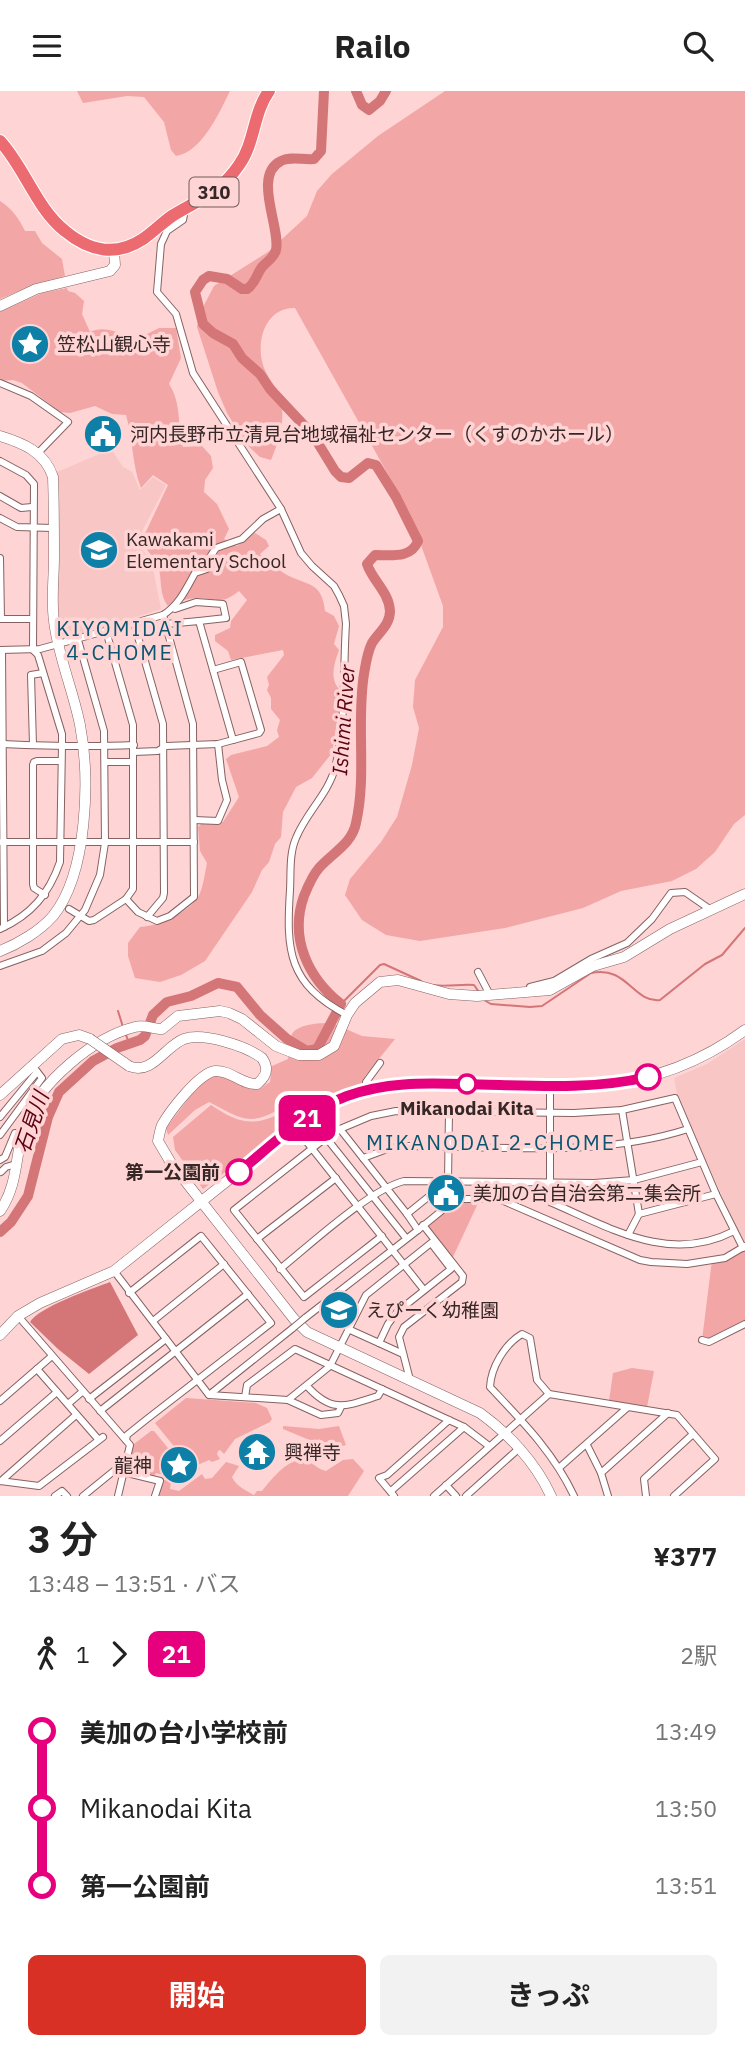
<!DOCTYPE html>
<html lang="ja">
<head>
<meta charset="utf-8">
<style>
  body { margin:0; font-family:"IBM Plex Sans","Noto Sans JP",sans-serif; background:#f2f2f2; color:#222; height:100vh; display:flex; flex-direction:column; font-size:26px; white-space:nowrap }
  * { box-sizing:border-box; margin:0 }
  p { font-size:23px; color:#767676 }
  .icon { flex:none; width:38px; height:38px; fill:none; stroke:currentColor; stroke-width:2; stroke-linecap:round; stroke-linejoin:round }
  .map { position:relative; height:1405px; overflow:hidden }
  .side { display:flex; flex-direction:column; background:#fff; flex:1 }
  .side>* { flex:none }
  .badge { padding:0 14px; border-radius:10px; font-size:24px; line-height:46px }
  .map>.badge { position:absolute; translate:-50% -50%; box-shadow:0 0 0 4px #fff }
  .legs { display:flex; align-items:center; gap:10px; height:77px; padding:0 28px; font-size:23px }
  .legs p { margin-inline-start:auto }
  .headline { display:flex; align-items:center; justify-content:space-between; height:119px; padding:0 28px }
  h1 { font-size:38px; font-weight:700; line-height:52px }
  .primary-button { display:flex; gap:14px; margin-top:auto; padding:14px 28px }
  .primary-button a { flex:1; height:80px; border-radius:10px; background:#d93025; color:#fff; font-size:28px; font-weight:700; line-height:80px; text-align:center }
  .primary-button a+a { background:#f2f2f2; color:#222 }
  ul { padding:0 28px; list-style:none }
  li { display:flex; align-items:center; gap:24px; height:77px; font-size:26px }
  li i { display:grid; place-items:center; width:10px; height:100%; margin:0 9px; background:currentColor }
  li i::after { content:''; width:18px; height:18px; margin:-9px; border:5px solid; border-radius:50%; background:#fff }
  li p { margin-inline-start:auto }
  li:first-child i { background:linear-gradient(#0000 50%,currentColor 0) }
  li:last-child i { background:linear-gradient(currentColor 50%,#0000 0) }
  header { display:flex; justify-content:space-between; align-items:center; height:91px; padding:0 28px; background:#fff; font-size:32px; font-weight:700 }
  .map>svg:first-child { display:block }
  .built { fill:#f7c6c5 }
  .green { fill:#f2a6a5 }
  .water { fill:#d47577 }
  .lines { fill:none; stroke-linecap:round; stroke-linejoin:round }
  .stream { stroke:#d47577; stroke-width:2 }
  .river { stroke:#d47577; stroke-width:10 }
  .street-casing { stroke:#866262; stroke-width:8 }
  .secondary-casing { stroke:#866262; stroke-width:11 }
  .highway-casing { stroke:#fff; stroke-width:14 }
  .street { stroke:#fff; stroke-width:6 }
  .secondary { stroke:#fff; stroke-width:10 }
  .highway { stroke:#ec6b71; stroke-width:12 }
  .street-bridge-casing { stroke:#866262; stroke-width:8; stroke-linecap:butt }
  .secondary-bridge-casing { stroke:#866262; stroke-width:11; stroke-linecap:butt }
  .street-bridge { stroke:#fff; stroke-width:6 }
  .secondary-bridge { stroke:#fff; stroke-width:10 }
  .line-1-casing { stroke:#fff; stroke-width:16 }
  .line-1 { stroke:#e6007e; stroke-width:10 }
  .stop-1-dot { fill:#fff; stroke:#e6007e; stroke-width:3.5 }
  .labels { text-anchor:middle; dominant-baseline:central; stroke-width:7; stroke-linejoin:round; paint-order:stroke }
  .shield { fill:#fed4d4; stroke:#725b5a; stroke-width:2 }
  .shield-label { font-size:18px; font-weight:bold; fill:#362726 }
  .poi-label { font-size:19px; fill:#362726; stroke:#fed4d4; text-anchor:start }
  .stop-label { font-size:19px; font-weight:bold; fill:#362726; stroke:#fed4d4 }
  .neighbourhood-label { font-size:21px; letter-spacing:2px; fill:#0a5571; stroke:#fed4d4 }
  .water-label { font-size:21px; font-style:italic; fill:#5a0012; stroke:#fed4d4 }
</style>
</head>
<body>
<header><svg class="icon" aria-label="menu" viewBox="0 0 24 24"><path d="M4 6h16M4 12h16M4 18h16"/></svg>Railo<svg class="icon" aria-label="search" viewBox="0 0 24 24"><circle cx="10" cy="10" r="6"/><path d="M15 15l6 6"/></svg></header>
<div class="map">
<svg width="745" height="1405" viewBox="0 0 745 1405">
  <rect width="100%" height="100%" fill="#fed4d4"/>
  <g class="built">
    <path d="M111 358 123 376 132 381 140 399 153 386 166 394 137 450 152 473 161 518 61 550 56 531 55 382Z"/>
    <path d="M745 948V1152H744L691 1038 678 1008 674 987 707 973Z"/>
  </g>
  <g class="green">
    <path d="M77 0H230C219 22 202 61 176 65L171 59 164 31 144 6 127 5 83 12Z"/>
    <path d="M445 0H745V724L734 733 715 761 696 778 672 790 621 800 583 817 505 837 420 850 386 844 362 829 345 804 350 788 381 751 397 726 412 674 419 637 413 616 415 589 443 536V515L409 421 295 217C262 216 253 259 267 283 274 297 281 298 282 316 284 335 278 352 271 369L260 366 246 353 227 322 218 301 197 236 200 222 214 195 268 161 307 125 317 100 332 83 378 45Z"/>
    <path d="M0 110C12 118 18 126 25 140H35L42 152 62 168 65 185 26 197 0 208Z"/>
    <path d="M67 197 68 200 75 202 84 210 82 223 90 241C103 234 121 241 133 250L159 237H176L181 267 169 293C182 313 177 334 183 356L202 355 211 365 213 377 205 389 204 401 217 413 229 438 224 448 237 455 255 442 266 449 269 455 260 463 269 476C278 476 281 481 289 485 310 495 322 492 325 520L334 525 339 535 334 553 339 559C334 573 329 588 340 599V612L332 662 312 687 296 696 283 721 281 746 275 753 269 771 262 779 252 801 205 870 181 884 160 891 135 887 128 865V852L140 836C153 835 161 832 173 826 202 811 201 803 207 772L200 760 198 736 201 733 223 731 239 706 226 668 231 664 267 655 279 646 277 639 280 629 271 618V607L267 599 269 594 267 586 284 564 283 559 231 569 228 560 215 550V544L230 537 231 530 247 509 239 500C220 515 217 507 196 507 188 507 183 511 174 510L168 515C158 502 163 486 157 472 153 463 144 459 142 449L168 394 153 384 141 397C132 374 133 348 126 324L112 323 95 315 70 322 60 321 22 292 13 289 0 290V221L42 202Z"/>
    <path d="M332 932 362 945 395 948 365 985 361 995 320 1011 304 1020C284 1008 271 1028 251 1028 237 1028 222 1017 209 1011L195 1019 168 1044 166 1037 196 998 211 984C228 984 243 996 261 997L270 991 272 975 288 968C289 961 289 950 292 943 299 932 322 932 332 932Z"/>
    <path d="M211 1014C239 1033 256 1037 286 1019L300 1024 203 1098 175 1059 173 1046Z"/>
    <path d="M457 1110H479L452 1168 427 1136Z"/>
    <path d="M745 1155V1233L709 1251 702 1249 712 1169 725 1166Z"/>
    <path d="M632 1277 654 1280 647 1316 609 1310 613 1282Z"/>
    <path d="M186 1307 256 1312 267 1317 272 1328 270 1331 235 1348 224 1363 220 1359 218 1360 217 1363 220 1368 212 1371 209 1369 186 1379 187 1382 201 1377 187 1386 177 1384 179 1375 177 1359 155 1332Z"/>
    <path d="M283 1335 319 1338 339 1335 346 1354 331 1358 283 1338Z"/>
    <path d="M151 1340H154L172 1362V1386L156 1382 154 1386 130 1380 128 1378 134 1353Z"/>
    <path d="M353 1368 364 1380 348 1405H158L164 1389 171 1390 170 1398 179 1400 202 1383 205 1388 212 1387 226 1371 239 1375 232 1386C236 1395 245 1399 254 1404L257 1400H262C272 1388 289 1365 306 1370 314 1372 317 1378 326 1380L343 1369Z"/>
  </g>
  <path class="water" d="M110 1191 138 1244 89 1283 58 1258 30 1231C39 1216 92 1198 110 1191Z"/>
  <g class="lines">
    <g class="stream">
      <path d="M433 894C447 896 460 893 474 894L479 901"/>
      <path d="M484 909 491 913 530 916 542 915 591 882C627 874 633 912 660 909L705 873 722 864 745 837"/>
      <path d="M341 913 380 874 384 873 421 890"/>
      <path d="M118 920 123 936"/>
      <path d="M126 944 129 952"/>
    </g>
    <g class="river">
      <path d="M356 0 362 14 369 19 380 10 386 0"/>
      <path d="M0 1141 11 1131 28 1105 48 1026 59 1001 93 970 117 957 140 949 145 945 153 924 167 911 191 905 218 892 237 896 260 924 287 948 307 960 317 958 341 913C308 887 289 847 304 805 308 795 312 785 319 777 332 762 352 753 356 732 367 683 356 632 364 583 366 572 367 562 372 552 379 541 390 534 390 520 389 501 372 489 367 473L375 464C391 464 411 468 418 450L396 406 376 374 368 372 349 387 341 386 335 380 313 344 270 298 260 283 242 267 233 253 213 242 203 233 195 201 203 189 209 185 227 188 242 198H247C256 192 256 184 262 176 267 170 274 167 276 159 281 137 252 84 281 70 290 65 303 69 314 68L321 60 324 0"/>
    </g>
    <g class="street-casing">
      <g id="street">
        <path d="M185 119 183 129 167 140 161 153 157 201 176 223 193 282 281 418 301 462 312 475 334 495 339 504 344 515 346 533C343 578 346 634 335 677 328 703 306 722 296 747 289 763 291 782 290 799 286 860 288 893 347 924"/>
        <path d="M0 292 31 305 68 331 38 362"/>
        <path d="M0 370 26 384 34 393 33 559 38 564 62 643V654L60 771C49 803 31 824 0 838"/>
        <path d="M0 405 21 417 32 416"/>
        <path d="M0 427 17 436 53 437"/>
        <path d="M0 467 1 528"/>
        <path d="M175 518 196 511 223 513 226 527 199 530"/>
        <path d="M0 528H32"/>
        <path d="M134 532 163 633 164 802 163 807 147 826"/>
        <path d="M166 533 199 530 233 649"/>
        <path d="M0 559 40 558 163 524C179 514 186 498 195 482L207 478 210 466 216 457 242 448 263 428 281 418"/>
        <path d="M2 559 4 836"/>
        <path d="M3 653C47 655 90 656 134 654"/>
        <path d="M33 654 31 584 43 582"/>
        <path d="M134 661 158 660 166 655 218 653 259 642 261 639 241 571 213 579"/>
        <path d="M105 671H133"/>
        <path d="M194 729 218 730 227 709 222 689 218 653"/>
        <path d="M2 751H194"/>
        <path d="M45 804 34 797 33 793V674L34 671 37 670H61"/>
        <path d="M126 808 138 821 157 830 170 825 194 806 193 633 163 524"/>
        <path d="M69 818 89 830 94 829 126 808 133 798V634L106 540"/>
        <path d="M0 875 42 860 66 842 85 819 100 784 105 752 104 640 78 549"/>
        <path d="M478 881 490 904"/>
        <path d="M533 898H530V896L554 890 591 868 627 852 652 828 671 802 685 801 711 819"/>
        <path d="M550 995V1111C609 1136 669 1174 734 1140"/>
        <path d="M367 998 366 991 380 972"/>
        <path d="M622 1019 639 1123 716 1103"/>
        <path d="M449 1020 448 1090 407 1123 340 1038 371 1025 396 1020 574 1022 622 1019 675 1007 716 1103 743 1157"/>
        <path d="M0 1026 37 981"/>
        <path d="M312 1029 406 1147"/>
        <path d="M295 1036 424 1199"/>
        <path d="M0 1044 42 987 32 974"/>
        <path d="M328 1045 234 1119 304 1206 382 1145"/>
        <path d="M363 1067 390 1057 409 1055C502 1055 598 1067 688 1038"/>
        <path d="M0 1069 5 1066 15 1042 23 1043"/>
        <path d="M1 1081 6 1076 16 1073"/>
        <path d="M407 1123 418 1139 456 1108H499L640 1169 651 1171 687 1173 725 1167 745 1155"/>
        <path d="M628 1144 639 1123"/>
        <path d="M257 1148 336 1087"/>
        <path d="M280 1178C311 1153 369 1099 404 1090L594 1092 634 1089 702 1071"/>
        <path d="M114 1180 209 1304 288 1309 330 1275 366 1204 431 1152 451 1178 397 1221 388 1233 379 1252 348 1238"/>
        <path d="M18 1225 130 1354 118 1405"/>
        <path d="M305 1227 418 1139"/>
        <path d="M153 1230 224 1173"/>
        <path d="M702 1249 709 1251 745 1233"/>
        <path d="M379 1252 403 1263"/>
        <path d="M37 1278 98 1348"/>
        <path d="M410 1289 399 1246 404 1236 462 1191 463 1185 423 1134"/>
        <path d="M307 1295C332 1323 346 1315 378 1305L382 1298"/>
        <path d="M209 1304 293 1237"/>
        <path d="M245 1306 247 1294 295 1258 464 1336 489 1355"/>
        <path d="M89 1308 166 1248"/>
        <path d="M288 1309 321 1324 338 1322 341 1316"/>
        <path d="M0 1310 52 1265"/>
        <path d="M68 1313 82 1301"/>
        <path d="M100 1320 248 1203"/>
        <path d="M126 1349 127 1344 147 1328 271 1232 201 1145 129 1202"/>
        <path d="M0 1350 57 1301"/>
        <path d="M587 1354 601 1382 608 1405"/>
        <path d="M560 1376 628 1316"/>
        <path d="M601 1382 668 1322"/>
        <path d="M0 1390 39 1395 103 1346"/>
        <path d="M1 1390 76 1324"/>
        <path d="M446 1394 456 1405"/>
        <path d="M391 1400 464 1336"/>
        <path d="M55 1405 62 1400 67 1405"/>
        <path d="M83 1405 115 1379 160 1390 155 1405"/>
        <path d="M394 1405 379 1387 387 1384 449 1329"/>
        <path d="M434 1405 549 1303"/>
        <path d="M466 1405 515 1361"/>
        <path d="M574 1405C554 1362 522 1330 490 1296 491 1276 505 1253 522 1243L530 1247 537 1289 549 1303 677 1324 715 1368 674 1405"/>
        <path d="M646 1405 644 1388 693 1343"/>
      </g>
    </g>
    <g class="secondary-casing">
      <g id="secondary">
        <path d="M0 215 36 198 110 180 115 174 114 160"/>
        <path d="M0 345C23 352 45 361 53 386 54 413 54 439 54 466 54 487 51 509 54 530 58 565 73 599 80 634 90 686 88 782 53 825 40 840 18 853 0 860"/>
        <path d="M129 975C152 985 165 955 184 948 203 941 246 955 262 967 269 977 267 985 257 993 242 994 231 979 215 980 199 982 170 1020 162 1034 160 1039 159 1045 158 1050L171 1072 294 1228 307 1241 480 1322C509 1343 536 1372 551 1405"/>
        <path d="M0 1004 62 948 79 944 90 948"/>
        <path d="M0 1120C19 1093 15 1061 25 1032 39 992 94 946 135 936 144 933 153 938 162 938L178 925 220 920 229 922 242 928 276 955 299 964H319L334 955 347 924 355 912 380 891 398 889 449 903 477 905 550 899 593 875 624 866 670 838 745 803"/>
        <path d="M0 1244 18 1225 40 1212 114 1180 301 1031C393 964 498 1005 602 994 654 989 703 970 745 939"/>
      </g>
    </g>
    <g class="highway-casing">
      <path id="highway" d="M0 50C25 77 36 117 65 140 89 160 116 166 143 148 153 141 162 132 172 125 200 108 220 102 239 74 255 52 253 22 269 0"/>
    </g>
    <use href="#street" class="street"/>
    <use href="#secondary" class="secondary"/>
    <use href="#highway" class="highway"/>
    <g class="street-bridge-casing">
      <path id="street-bridge" d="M293 1237 305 1227"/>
    </g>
    <g class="secondary-bridge-casing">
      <path id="secondary-bridge" d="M90 948 129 975"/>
    </g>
    <use href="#street-bridge" class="street-bridge"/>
    <use href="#secondary-bridge" class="secondary-bridge"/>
  </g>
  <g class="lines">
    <g class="line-1-casing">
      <path id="line-1" d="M239 1081C272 1054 306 1020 347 1005 385 991 423 992 463 993 525 994 587 1000 648 986"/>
    </g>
    <use href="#line-1" class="line-1"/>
  </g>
  <defs>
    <g id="sight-disc" transform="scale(2.0125)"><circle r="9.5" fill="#0e80a7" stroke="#fed4d4"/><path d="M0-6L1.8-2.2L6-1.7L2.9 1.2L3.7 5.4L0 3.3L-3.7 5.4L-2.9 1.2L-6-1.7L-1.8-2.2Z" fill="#fff"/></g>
    <g id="civic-disc" transform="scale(2.0125)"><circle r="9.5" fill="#0e80a7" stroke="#fed4d4"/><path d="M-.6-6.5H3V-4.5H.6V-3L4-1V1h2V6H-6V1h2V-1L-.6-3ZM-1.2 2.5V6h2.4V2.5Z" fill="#fff"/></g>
    <g id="school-disc" transform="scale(2.0125)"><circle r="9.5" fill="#0e80a7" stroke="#fed4d4"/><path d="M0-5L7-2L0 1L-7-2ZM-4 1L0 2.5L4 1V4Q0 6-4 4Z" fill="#fff"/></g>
    <g id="temple-disc" transform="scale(2.0125)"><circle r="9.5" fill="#0e80a7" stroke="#fed4d4"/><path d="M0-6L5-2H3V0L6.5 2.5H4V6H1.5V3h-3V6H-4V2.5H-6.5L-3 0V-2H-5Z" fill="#fff"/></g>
  </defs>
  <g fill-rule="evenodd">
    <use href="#sight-disc" x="30" y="253"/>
    <use href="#civic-disc" x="103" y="343"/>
    <use href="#school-disc" x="99" y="459"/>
    <use href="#civic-disc" x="446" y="1102"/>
    <use href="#school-disc" x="339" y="1219"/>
    <use href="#temple-disc" x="257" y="1361"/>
    <use href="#sight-disc" x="179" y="1374"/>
  </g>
  <g class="stop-1-dot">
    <circle cx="648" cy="986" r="12"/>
    <circle cx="467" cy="993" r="9"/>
    <circle cx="239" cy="1081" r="12"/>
  </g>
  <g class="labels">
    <rect class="shield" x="189.5" y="86.5" width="49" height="29" rx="5"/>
    <g class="shield-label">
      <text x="214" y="101">310</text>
    </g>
    <g class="poi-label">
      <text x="57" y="253">笠松山観心寺</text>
      <text x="130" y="343">河内長野市立清見台地域福祉センター（くすのかホール）</text>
      <text x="126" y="448">Kawakami<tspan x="126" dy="22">Elementary School</tspan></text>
      <text x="473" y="1102">美加の台自治会第二集会所</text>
      <text x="366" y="1219">えぴーく幼稚園</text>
      <text x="284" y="1361">興禅寺</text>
      <text x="152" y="1374" text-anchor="end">龍神</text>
    </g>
    <g class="stop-label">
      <text x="467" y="1017">Mikanodai Kita</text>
      <text x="220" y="1081" text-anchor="end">第一公園前</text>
    </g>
    <g class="neighbourhood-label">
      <text x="120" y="537">KIYOMIDAI<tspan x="120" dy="24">4-CHOME</tspan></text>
      <text x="491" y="1051">MIKANODAI 2-CHOME</text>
    </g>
    <g class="water-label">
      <text transform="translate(343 629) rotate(-86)">Ishimi River</text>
      <text transform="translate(31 1031) rotate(-71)">石見川</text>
    </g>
  </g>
</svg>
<b class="badge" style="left:307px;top:1027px;background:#e6007e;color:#fff">21</b>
</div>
<section class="side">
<div class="headline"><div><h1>3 分</h1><p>13:48 – 13:51 · バス</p></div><b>¥377</b></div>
<div class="legs"><svg class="icon" aria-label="walk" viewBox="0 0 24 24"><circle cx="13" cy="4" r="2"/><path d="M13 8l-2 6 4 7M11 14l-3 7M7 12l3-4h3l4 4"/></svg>1<svg class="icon" aria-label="forward" viewBox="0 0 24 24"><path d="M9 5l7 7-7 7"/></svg><b class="badge" style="background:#e6007e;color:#fff">21</b><p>2駅</p></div>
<ul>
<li><i style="color:#e6007e"></i><b>美加の台小学校前</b><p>13:49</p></li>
<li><i style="color:#e6007e"></i><span>Mikanodai Kita</span><p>13:50</p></li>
<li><i style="color:#e6007e"></i><b>第一公園前</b><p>13:51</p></li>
</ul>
<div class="primary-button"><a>開始</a><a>きっぷ</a></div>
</section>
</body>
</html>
